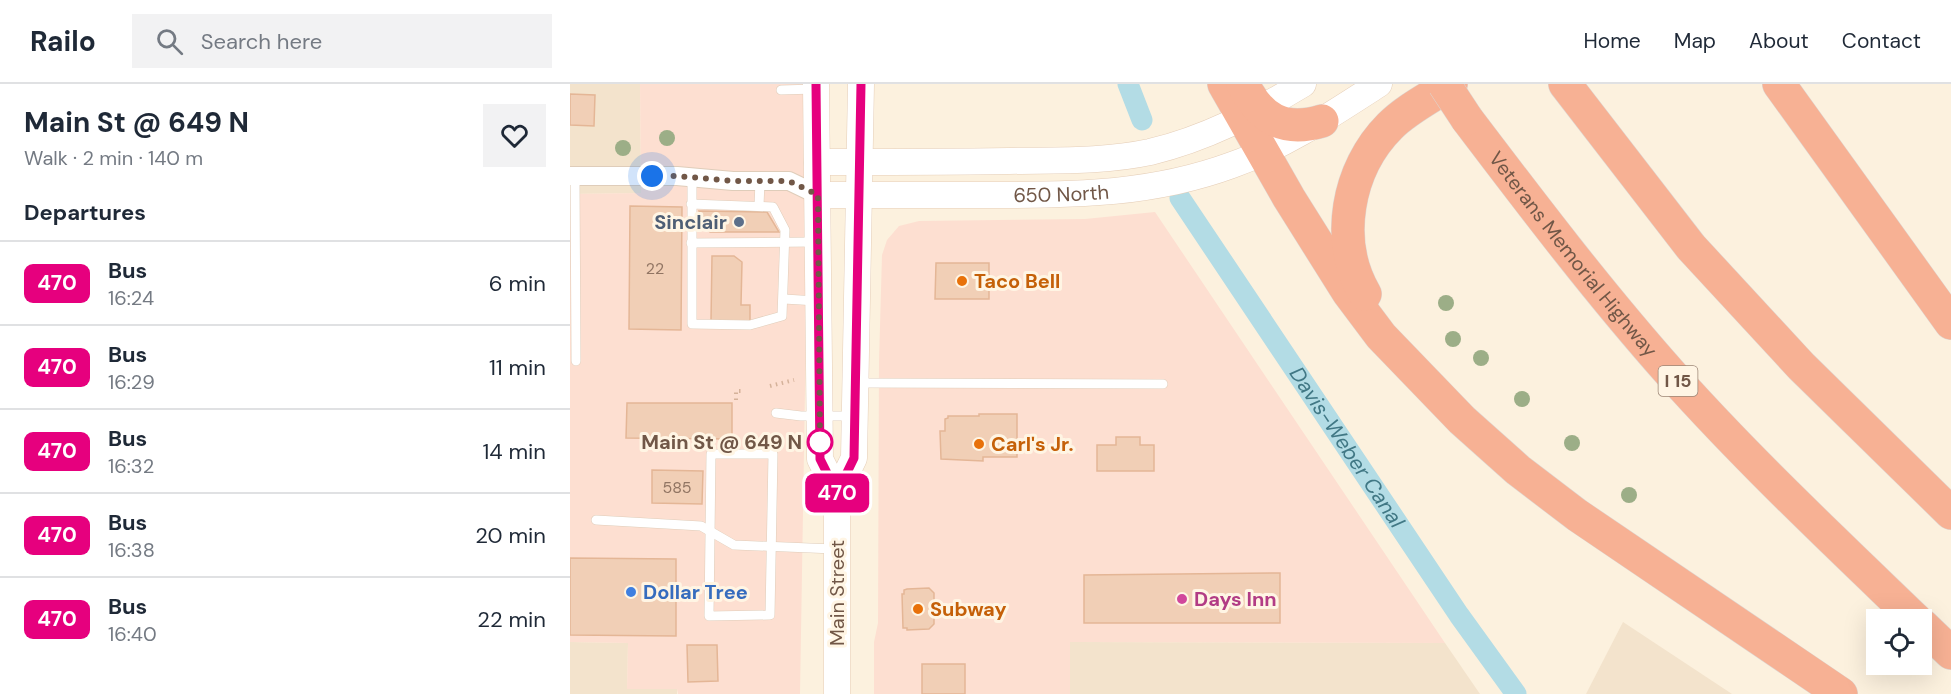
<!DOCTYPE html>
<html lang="en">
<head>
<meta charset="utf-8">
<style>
  body { margin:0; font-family:"DM Sans",sans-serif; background:#f2f2f3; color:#1f2937; height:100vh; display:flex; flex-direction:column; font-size:22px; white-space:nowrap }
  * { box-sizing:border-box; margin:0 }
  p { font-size:20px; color:#747a83 }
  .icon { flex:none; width:33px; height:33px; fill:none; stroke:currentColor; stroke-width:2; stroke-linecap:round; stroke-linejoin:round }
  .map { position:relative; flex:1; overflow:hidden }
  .side { display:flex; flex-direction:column; background:#fff; width:570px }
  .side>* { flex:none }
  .badge { padding:0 12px; border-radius:9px; font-size:21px; line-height:39px }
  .controls { position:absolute; left:1296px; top:525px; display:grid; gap:12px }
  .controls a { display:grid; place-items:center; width:66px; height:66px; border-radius:0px; background:#fff; box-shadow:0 6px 24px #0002; font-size:30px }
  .you { position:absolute; width:30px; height:30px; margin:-15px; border:4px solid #fff; border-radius:50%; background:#1a73e8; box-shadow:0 0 0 9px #1a73e833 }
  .map>.badge { position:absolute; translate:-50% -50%; box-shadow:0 0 0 3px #fff }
  h2 { padding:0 24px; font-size:22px; line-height:54px }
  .round { display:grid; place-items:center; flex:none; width:63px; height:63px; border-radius:0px; background:#f2f2f3 }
  .head { display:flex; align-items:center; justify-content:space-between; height:102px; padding:0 24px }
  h1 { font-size:28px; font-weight:700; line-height:45px }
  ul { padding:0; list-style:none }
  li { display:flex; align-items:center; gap:18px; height:84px; padding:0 24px; border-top:2px solid #e0e1e3 }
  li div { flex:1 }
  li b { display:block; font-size:22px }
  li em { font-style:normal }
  li .badge { min-width:66px; font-weight:700; text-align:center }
  header { display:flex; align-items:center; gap:36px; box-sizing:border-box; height:84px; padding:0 30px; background:#fff; border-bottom:2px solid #e0e1e3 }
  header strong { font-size:28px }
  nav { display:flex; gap:33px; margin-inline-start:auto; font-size:21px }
  .search { width:420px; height:54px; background:#f2f2f3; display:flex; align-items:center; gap:15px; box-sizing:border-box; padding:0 21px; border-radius:0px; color:#747a83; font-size:22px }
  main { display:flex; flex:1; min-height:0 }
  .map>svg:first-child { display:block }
  .residential { fill:#f3e3cc }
  .commercial { fill:#fddfd1 }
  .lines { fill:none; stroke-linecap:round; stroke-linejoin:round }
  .canal { stroke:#b3dce5; stroke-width:21 }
  .building { fill:#f1cfb6; stroke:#e4b696; stroke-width:1.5 }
  .lane-casing { stroke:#dfcdba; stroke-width:10 }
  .street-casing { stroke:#dfcdba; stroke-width:20 }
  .secondary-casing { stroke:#e5ceb8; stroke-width:27 }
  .highway-casing { stroke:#ddd7d3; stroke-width:34 }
  .path { stroke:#d5b29a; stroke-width:4; stroke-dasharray:1.5 4.5; stroke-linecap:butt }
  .lane { stroke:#fff; stroke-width:9 }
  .street { stroke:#fff; stroke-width:18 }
  .secondary { stroke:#fff; stroke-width:26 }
  .highway { stroke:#f7b194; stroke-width:33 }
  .highway-bridge-casing { stroke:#ddd7d3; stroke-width:34; stroke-linecap:butt }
  .highway-bridge { stroke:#f7b194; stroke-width:33 }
  .tree { fill:#9cae87 }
  .line-casing { stroke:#fff; stroke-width:14 }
  .line { stroke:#e6007e; stroke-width:9 }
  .walk { stroke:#715747; stroke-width:6; stroke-dasharray:0 10.8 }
  .service-dot { fill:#5c6f8a; stroke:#fff5e4; stroke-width:2 }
  .food-dot { fill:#e8710a; stroke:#fff5e4; stroke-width:2 }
  .stop-dot { fill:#fff; stroke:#e6007e; stroke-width:3 }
  .shop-dot { fill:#3f7fe0; stroke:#fff5e4; stroke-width:2 }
  .hotel-dot { fill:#d1479c; stroke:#fff5e4; stroke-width:2 }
  .labels { text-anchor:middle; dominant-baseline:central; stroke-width:6; stroke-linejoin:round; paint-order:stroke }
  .number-label { font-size:16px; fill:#917563 }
  .shield { fill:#fff5e4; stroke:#9c8676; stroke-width:1.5 }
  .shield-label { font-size:18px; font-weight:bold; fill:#715747 }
  .street-label { font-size:20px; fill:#715747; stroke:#fff5e4 }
  .service-label { font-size:20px; font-weight:bold; fill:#4e5e75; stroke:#fff5e4; text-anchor:end }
  .food-label { font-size:20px; font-weight:bold; fill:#c56008; stroke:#fff5e4; text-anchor:start }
  .stop-label { font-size:20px; font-weight:bold; fill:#715747; stroke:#fff5e4; text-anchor:end }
  .shop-label { font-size:20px; font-weight:bold; fill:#366cbe; stroke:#fff5e4; text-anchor:start }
  .hotel-label { font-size:20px; font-weight:bold; fill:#b23c85; stroke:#fff5e4; text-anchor:start }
  .water-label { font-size:21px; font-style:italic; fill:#417885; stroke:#fff5e4 }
</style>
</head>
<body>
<header>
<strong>Railo</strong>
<div class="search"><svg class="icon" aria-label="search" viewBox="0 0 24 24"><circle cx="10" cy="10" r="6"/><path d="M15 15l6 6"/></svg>Search here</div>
<nav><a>Home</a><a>Map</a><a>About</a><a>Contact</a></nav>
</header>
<main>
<section class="side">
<div class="head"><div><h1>Main St @ 649 N</h1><p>Walk · 2 min · 140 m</p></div><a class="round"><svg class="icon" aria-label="heart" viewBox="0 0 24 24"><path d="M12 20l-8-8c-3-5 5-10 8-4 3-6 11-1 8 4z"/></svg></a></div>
<h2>Departures</h2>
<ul>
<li><span class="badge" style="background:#e6007e;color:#fff">470</span><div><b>Bus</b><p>16:24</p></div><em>6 min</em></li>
<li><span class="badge" style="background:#e6007e;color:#fff">470</span><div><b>Bus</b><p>16:29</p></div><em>11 min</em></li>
<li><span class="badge" style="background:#e6007e;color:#fff">470</span><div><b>Bus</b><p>16:32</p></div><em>14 min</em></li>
<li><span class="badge" style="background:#e6007e;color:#fff">470</span><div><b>Bus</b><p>16:38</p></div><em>20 min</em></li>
<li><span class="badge" style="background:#e6007e;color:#fff">470</span><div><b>Bus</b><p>16:40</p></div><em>22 min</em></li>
</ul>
</section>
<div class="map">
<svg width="1381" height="610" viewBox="0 0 1381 610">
  <rect width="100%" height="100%" fill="#fcf1de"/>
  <g class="residential">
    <path d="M0 0H70L71 109 0 110Z"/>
    <path d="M1053 538 1159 608 1162 610H1016Z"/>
    <path d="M0 558 58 559 57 605H107V610H0Z"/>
    <path d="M500 558 875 559 910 610H500Z"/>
  </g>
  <g class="commercial">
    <path d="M70 0H236L237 184 230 610H108L107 605H57L58 559 0 558V110L71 109Z"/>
    <path d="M585 128 875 559 500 558V610H304V558L308 539 309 278 312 171 317 156 329 142 349 137 515 135Z"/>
  </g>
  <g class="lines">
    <g class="canal">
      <path d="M558 0 572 36"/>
      <path id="s1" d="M610 114 889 531 946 610"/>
    </g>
  </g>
  <g class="building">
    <path d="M0 10 25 11 24 42 0 41Z"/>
    <path d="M60 122 112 123 111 246 59 245Z"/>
    <path d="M129 127 197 128 209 148H140Z"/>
    <path d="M142 172H164L172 178 171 221H180V237H141Z"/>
    <path d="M366 179H419V215H365Z"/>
    <path d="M57 319H162V355L56 354Z"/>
    <path d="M409 330H447V373H413V377L371 375 370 347H375V335L378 334V332H409Z"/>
    <path d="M546 353H570V361H584V387H527V361H546Z"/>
    <path d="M82 386 133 387 132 420 82 419Z"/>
    <path d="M0 474 106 475V552L0 551Z"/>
    <path d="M710 489V539H514V491Z"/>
    <path d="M359 504 364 509V540L359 545 337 546V544H333L332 510H334V506L337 505Z"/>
    <path d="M117 561H147L148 597 118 598Z"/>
    <rect x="352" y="580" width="43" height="30"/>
  </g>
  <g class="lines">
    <g class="lane-casing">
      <g id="lane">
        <path d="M211 6 245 5"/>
        <path d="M5 92 6 277"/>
        <path d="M121 120 203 123 215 146 212 232 180 241 122 240V93"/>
        <path d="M189 122 190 97"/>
        <path d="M121 159 245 158"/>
        <path d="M214 215 247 217"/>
        <path d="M287 299 593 300"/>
        <path d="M206 329 231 332H282"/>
        <path d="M141 370H203L200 531 139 532Z"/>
        <path d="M26 436 131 442 164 461 264 465"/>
      </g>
    </g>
    <g class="street-casing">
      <path id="street" d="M0 92H107L163 97H219L248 111"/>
    </g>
    <g class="secondary-casing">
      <g id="secondary">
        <path d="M246 0 250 375 267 409V610"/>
        <path d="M247 78C311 78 375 78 439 77 486 76 533 78 580 68 635 55 685 29 733 0"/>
        <path id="s2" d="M248 111C307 111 366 111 425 111 508 111 583 110 662 81 715 62 761 31 809 0"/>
        <path d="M267 409 284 374 291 0"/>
      </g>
    </g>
    <g class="highway-casing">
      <g id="highway">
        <path d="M654 0 719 114 778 208 811 252 892 336 948 386 1007 431 1271 610"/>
        <path d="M673 0C690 34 713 49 752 37"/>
        <path d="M995 0 1121 163 1231 282 1381 429"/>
        <path d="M1209 0 1381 239"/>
        <path id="s3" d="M897 35C963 122 1029 209 1102 291 1179 377 1263 456 1346 536"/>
        <path d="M795 210C764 157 777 85 820 42 837 25 861 13 881 0"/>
        <path d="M1352 541 1381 569"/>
      </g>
    </g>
    <g class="path">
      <path d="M200 302 224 296"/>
      <path d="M166 316V307H173"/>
    </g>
    <use href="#lane" class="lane"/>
    <use href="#street" class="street"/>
    <use href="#secondary" class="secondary"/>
    <use href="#highway" class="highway"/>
    <g class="highway-bridge-casing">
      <path id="highway-bridge" d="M874 0 897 35"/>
    </g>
    <use href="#highway-bridge" class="highway-bridge"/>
  </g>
  <g class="tree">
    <circle cx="97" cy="54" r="8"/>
    <circle cx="53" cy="64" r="8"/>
    <circle cx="876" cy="219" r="8"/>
    <circle cx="883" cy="255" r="8"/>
    <circle cx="911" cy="274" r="8"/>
    <circle cx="952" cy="315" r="8"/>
    <circle cx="1002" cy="359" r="8"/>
    <circle cx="1059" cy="411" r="8"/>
  </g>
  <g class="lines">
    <g class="line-casing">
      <path id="line" d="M246 0 250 375 267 409 284 374 291 0"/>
    </g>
    <use href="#line" class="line"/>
    <path class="walk" d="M82 92H107L163 97H219L248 111 250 358"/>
  </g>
  <circle class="service-dot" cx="169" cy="138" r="6"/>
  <g class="food-dot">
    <circle cx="392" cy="197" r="6"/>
    <circle cx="409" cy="360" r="6"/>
    <circle cx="348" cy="525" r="6"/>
  </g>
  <circle class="stop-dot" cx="250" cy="358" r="12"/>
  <circle class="shop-dot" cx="61" cy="508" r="6"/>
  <circle class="hotel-dot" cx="612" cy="515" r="6"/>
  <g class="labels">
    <g class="number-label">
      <text x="85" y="184">22</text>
      <text x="107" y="403">585</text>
    </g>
    <rect class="shield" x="1088.5" y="282" width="39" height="30" rx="4.5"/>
    <g class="shield-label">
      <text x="1108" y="297">I 15</text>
    </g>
    <g class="street-label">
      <text stroke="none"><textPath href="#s2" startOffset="243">650 North</textPath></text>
      <text stroke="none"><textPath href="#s3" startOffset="172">Veterans Memorial Highway</textPath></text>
      <text transform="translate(267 509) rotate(-90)">Main Street</text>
    </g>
    <g class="service-label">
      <text x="157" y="138">Sinclair</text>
    </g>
    <g class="food-label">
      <text x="404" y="197">Taco Bell</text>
      <text x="421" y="360">Carl's Jr.</text>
      <text x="360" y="525">Subway</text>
    </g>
    <g class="stop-label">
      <text x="232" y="358">Main St @ 649 N</text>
    </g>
    <g class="shop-label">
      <text x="73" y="508">Dollar Tree</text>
    </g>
    <g class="hotel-label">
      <text x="624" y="515">Days Inn</text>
    </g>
    <g class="water-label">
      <text stroke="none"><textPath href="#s1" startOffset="300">Davis-Weber Canal</textPath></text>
    </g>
  </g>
</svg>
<div class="controls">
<a><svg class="icon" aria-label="locate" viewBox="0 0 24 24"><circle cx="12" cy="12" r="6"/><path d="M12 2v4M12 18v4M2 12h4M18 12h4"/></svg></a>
</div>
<div class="you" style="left:82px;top:92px"></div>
<b class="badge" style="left:267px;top:409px;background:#e6007e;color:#fff">470</b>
</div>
</main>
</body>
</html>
